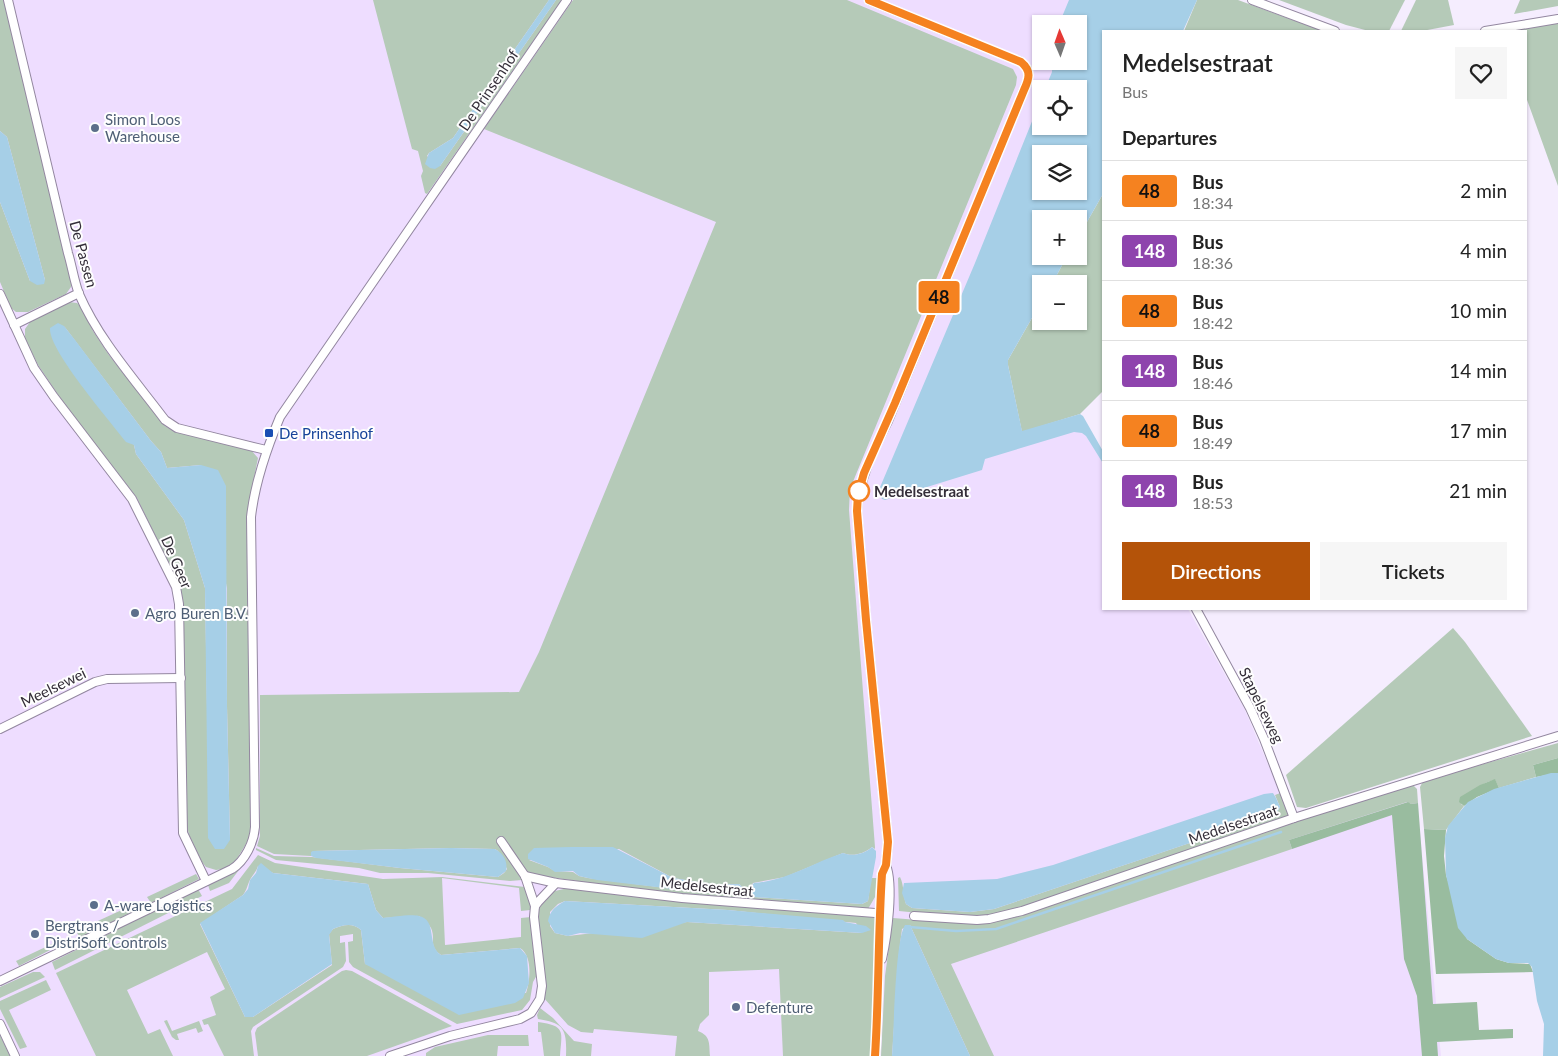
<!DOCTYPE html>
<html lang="en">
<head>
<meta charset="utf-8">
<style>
  body { margin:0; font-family:Lato,sans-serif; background:#f6f6f6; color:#222; height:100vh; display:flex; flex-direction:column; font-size:19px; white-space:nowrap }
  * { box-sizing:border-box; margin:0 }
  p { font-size:16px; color:#767676 }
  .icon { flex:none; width:28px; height:28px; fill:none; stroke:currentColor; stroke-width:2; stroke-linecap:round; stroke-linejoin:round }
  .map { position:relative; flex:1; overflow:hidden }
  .drawer { position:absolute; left:1102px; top:30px; width:425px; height:580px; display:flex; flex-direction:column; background:#fff; border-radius:0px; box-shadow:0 1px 4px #0004 }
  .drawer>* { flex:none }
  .badge { padding:0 10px; border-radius:4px; font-size:18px; line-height:32px }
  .needle { width:32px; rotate:358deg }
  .buttons { position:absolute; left:1032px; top:15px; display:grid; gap:10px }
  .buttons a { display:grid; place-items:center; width:55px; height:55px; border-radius:0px; background:#fff; box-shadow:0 1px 4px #0004; font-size:25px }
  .map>.badge { position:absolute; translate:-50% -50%; box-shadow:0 0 0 2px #fff }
  h2 { padding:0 20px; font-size:19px; line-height:45px }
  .round { display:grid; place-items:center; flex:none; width:52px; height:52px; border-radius:0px; background:#f6f6f6 }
  .headline { display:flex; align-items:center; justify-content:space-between; height:85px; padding:0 20px }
  h1 { font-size:24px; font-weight:600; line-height:38px }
  .cta { display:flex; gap:10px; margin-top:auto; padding:10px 20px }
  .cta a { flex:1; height:58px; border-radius:0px; background:#b45309; color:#fff; font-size:20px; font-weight:600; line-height:58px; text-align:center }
  .cta a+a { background:#f6f6f6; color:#222 }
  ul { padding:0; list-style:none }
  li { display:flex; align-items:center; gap:15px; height:60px; padding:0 20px; border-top:1px solid #e0e0e0 }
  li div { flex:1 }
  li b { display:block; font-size:19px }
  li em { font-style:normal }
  li .badge { min-width:55px; font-weight:700; text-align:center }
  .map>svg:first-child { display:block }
  .built { fill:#edf; fill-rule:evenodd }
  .green { fill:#b5cab8; fill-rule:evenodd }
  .forest { fill:#99bc9f }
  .water { fill:#a6cfe7; fill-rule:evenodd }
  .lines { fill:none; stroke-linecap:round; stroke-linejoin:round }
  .stream { stroke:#a6cfe7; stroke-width:2.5 }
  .minor-casing { stroke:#9387a0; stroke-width:10 }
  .minor { stroke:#fff; stroke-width:8 }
  .line-casing { stroke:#fff; stroke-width:11 }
  .line { stroke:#f58220; stroke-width:8 }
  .service-dot { fill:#5c6f8a; stroke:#fefefe; stroke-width:2 }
  .transit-dot { fill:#1a4fb4; stroke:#fefefe; stroke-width:2 }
  .stop-dot { fill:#fff; stroke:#f58220; stroke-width:2.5 }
  .labels { text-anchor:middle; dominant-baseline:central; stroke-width:4; stroke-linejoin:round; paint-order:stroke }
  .street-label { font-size:15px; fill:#342e39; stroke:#fefefe }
  .service-label { font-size:15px; fill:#4e5e75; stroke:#fefefe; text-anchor:start }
  .transit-label { font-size:15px; fill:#164399; stroke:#fefefe; text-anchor:start }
  .stop-label { font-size:15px; font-weight:bold; fill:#342e39; stroke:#fefefe; text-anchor:start }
</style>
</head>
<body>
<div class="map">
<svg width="1558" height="1056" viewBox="0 0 1558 1056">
  <rect width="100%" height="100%" fill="#f5edfe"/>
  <path class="built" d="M0 0H1087L1079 65 1069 89H1041V126L922 434 1077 422 1104 458V609H1188L1245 710 1295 828 1416 789 1441 1056H0ZM1041 24H1079V61H1041Z"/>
  <g class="green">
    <path d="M0 0H4L71 280V287L66 294 28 312H16L11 308 0 282V202L30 281 45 280 7 137 0 131Z"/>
    <path d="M373 0H549L453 138 429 153 427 156 440 166 556 0H562L427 194 425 193 421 176 423 171 418 151 412 149Z"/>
    <path d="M573 0H847L1013 69 1017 77 1016 85 850 489 849 510 875 847V849L872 847C864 854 852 857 843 853L785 877 753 883 750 889 754 897 862 904 868 901 871 878H877L875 897 868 909 687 896 534 875 525 872 507 855 522 880 510 881 428 873H380L359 868 276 860 256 850V848L274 856 312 857 400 868 498 877 504 873 507 869 498 851 495 849 451 848 313 851 311 856 274 854 257 846 260 836V695L519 692 539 652 716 222 484 129ZM619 849 673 878 717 885 739 884 743 888 740 894 690 891 588 878 579 876 573 872 555 871 548 867 529 860Z"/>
    <path d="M1197 0H1238L1323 31H1184Z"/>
    <path d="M1279 0H1405L1389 31H1369L1346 25Z"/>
    <path d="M1416 0H1448L1454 25 1422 31H1401Z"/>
    <path d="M1520 0H1558V6L1514 14Z"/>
    <path d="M1558 21V186L1526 97V31H1502Z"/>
    <path d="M1104 192V390L1080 414 1022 432 1008 365V360L1041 302V321H1079V284H1052L1067 256H1079V236Z"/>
    <path d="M69 302 77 303 82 307 93 331 109 355 165 426 175 432 251 450 258 458 251 493 247 529 251 832 249 839 235 862 223 869 216 870 206 867 202 862 189 835 187 827 184 637 179 585 137 498 67 408 38 365 25 339V329L30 322ZM64 326 151 441 161 452 167 468 201 465 227 588V706L230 840 207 707 205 588 184 520 136 454 134 445Z"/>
    <path d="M1453 628 1465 642 1532 736 1306 808 1297 807 1286 775Z"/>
    <path d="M1558 743V758L1533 765 1536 777 1499 788 1495 780C1480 782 1471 794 1461 804L1464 806 1446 830 1424 829 1420 787 1423 781Z"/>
    <path d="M1412 784 1417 789 1418 803 1411 804 1407 802 1289 840 1292 849 951 964 994 1056H970L910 925 902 929 899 953 892 1056H881L885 976 893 918 956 923H977Z"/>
    <path d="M1283 792 1289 813 1288 817 1018 909 989 916 959 917 899 911 898 878 900 877C904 885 903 895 906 904L912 908 970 912 994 909 1276 814 1280 807 1275 795Z"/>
    <path d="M258 855 275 863 383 879 442 877 525 887 530 901V910L521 911 519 888 442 878 445 945 521 937V918L531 917 537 975 533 982 530 1000 522 1010 457 1024 353 967 349 962 348 942 353 941V934L340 936V943L345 942 346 961 343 967 253 1027 251 1031 254 1056H224L208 1024 204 1025 202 1020 216 1015 210 997 225 989 207 952 127 990 148 1034 160 1029 173 1056H96L56 973 232 889ZM258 866 273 873 368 884 376 910 383 918 419 916C423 919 429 924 431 928 436 939 428 946 441 955L520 948C533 956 530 981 526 993L365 964 361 930C353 922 342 925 333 929L329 934 332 965 253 1017H245L200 924 243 895C246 891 247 887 249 882 251 876 256 873 258 866Z"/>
    <path d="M239 870 229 883 210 891 208 885Z"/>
    <path d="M196 874 199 879 151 903 147 897Z"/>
    <path d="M568 888 876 916 872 1056H783L779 969 709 972V1015L700 1024 698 1031C711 1036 709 1044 710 1056H675L677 1036 594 1029 593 1033 581 1032 568 1025 543 997 538 910 546 897 555 891ZM565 901 728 910 856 923 862 933 687 922 568 936 555 933 550 926V912L558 904Z"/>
    <path d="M198 889 202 896 55 970 52 962Z"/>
    <path d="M137 903 138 909 80 938 76 931Z"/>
    <path d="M54 943 56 947 19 966 16 961Z"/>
    <path d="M346 970 352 971 452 1026 367 1056H258L255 1033 257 1028 342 971Z"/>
    <path d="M33 972H40L45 977 0 998V987Z"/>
    <path d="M46 980 51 990 9 1010 27 1047 20 1049 0 1009V1001Z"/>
    <path d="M540 1008 553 1018 574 1041 592 1044 591 1056H566C567 1029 564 1023 538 1019L537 1015Z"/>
    <path d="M167 1020 172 1031 199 1021 203 1031 198 1033 196 1028 177 1034 179 1040H176L172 1037 164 1021Z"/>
    <path d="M538 1022C566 1026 562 1031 560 1056H544L541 1032H538Z"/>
    <path d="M0 1035 10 1056H0Z"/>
    <path d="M488 1035H528L529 1046H498L497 1056H426V1053L435 1047Z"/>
  </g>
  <g class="forest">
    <path d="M1558 758V773L1536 777 1533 765Z"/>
    <path d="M1495 779 1499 788 1477 797 1464 806 1459 802 1460 797 1480 785Z"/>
    <path d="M1408 802 1411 804 1418 803 1433 1004 1477 1002 1479 1030 1513 1029V1038L1437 1042 1438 1056H1422L1417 996 1404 959 1392 815 1292 849 1289 840Z"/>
    <path d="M1424 829 1446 830 1444 856 1446 875 1467 939 1496 959 1509 963 1530 964 1533 972 1436 974Z"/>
  </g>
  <g class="water">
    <path d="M549 0H556L440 166 435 169 430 168 425 164 429 153 453 138Z"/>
    <path d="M1069 0H1197L1183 31H1104V192L1079 236V219H1041V256H1067L1052 284H1041V302L1008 360V365L1022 431 1080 414 1083 416 1104 453V465L1086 436 1082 433 1074 432 985 459 982 470 885 500 882 499 878 492 975 263 1041 99V126H1079V89H1045L1052 72V61H1079V24H1059ZM1041 154H1079V191H1041Z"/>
    <path d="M0 131 7 137 45 280 44 284 37 285 30 281 0 202Z"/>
    <path d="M58 323 64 326 75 340 151 441 161 452 167 468 201 465 218 470 226 486 227 706 230 840 224 849H215L208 838 205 588 184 520 136 454 134 445 126 442C111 422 48 350 50 328Z"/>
    <path d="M1551 773H1558V1056H1543L1544 1024 1537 1001 1532 967 1528 963H1509L1496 959 1467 939 1458 928 1446 875 1445 838 1448 826 1468 802 1494 789Z"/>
    <path d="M1273 793 1276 798 1280 807 1276 814 1270 816 994 909 970 912 912 908 906 904 902 893 904 883 997 879 1053 865 1264 794Z"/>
    <path d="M571 847H613L673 878 717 885 739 884 743 888 740 894 690 891 597 880 579 876 573 871 555 872 548 867 528 859V854L534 848Z"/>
    <path d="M872 847 876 851V857L868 901 862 904 754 897 749 889 754 883C786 881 812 863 843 853 852 857 865 854 872 847Z"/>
    <path d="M451 848 495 849C504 854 508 862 506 871L498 877 400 868 316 858 311 856V852L313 851Z"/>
    <path d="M261 863 273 873 368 884 376 910 383 918C393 917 410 914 419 916 438 920 426 945 441 955L520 948 527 956 529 983 523 998 515 1003 459 1015 365 964 361 930C353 922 342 925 333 929L329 935 332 964 253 1017H245L200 923 243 895 248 889 250 880 256 873 258 866Z"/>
    <path d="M565 901 728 910 843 920 845 922 866 926 871 930 862 933 687 922 642 938 580 933 568 936 555 933 548 921C550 910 556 906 565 901Z"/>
    <path d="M905 925H910L970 1056H892C894 1032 895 940 905 925Z"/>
  </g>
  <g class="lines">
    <path class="stream" d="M910 927 956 931 996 929 1281 832"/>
    <g class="minor-casing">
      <g id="minor">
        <path d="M8 0 68 253C72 266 74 281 79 294 99 340 135 380 165 420L177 428 266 450"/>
        <path d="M869 0 1021 62C1028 68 1029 71 1028 80L888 421C874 450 859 478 857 511L866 620 888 842 886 865 882 874C878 935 879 995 875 1056"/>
        <path d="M1252 0 1335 31"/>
        <path d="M1485 31 1558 19"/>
        <path d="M0 294 34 368 54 397 132 499 176 587 179 604 183 833 206 881"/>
        <path d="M14 325 79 293"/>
        <path d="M1196 609 1250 708 1264 739 1294 818"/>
        <path d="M0 729 95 682 107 679 181 678"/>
        <path d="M501 841 525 876 535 906"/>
        <path d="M525 876 556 883 682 898 888 914"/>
        <path d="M914 916 977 920 989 919 1022 911 1294 818 1558 736"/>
        <path d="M882 959C887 936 894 886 886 865"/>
        <path d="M0 981 232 869C245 861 254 842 255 827L251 517C255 482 266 450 280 417L567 0"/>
        <path d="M0 1024 15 1056"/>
        <path d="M390 1056 450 1036 520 1019 531 1013 540 999 542 986 534 917 535 906 538 902 556 883"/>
      </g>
    </g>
    <use href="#minor" class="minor"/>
  </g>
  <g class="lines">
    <g class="line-casing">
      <path id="line" d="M869 0 1021 62C1032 71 1029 79 1024 90L895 403 864 473 858 494 857 511 866 620 888 842 886 865 882 874C878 935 879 995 875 1056"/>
    </g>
    <use href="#line" class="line"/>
  </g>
  <g class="service-dot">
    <circle cx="95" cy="128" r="5"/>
    <circle cx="135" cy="613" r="5"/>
    <circle cx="94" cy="905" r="5"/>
    <circle cx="35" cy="934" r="5"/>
    <circle cx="736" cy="1007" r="5"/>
  </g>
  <rect class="transit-dot" x="264" y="428" width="10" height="10" rx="2.5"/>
  <circle class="stop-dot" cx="859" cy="491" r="10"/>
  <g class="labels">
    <g class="street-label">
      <text transform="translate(488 90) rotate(-56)">De Prinsenhof</text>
      <text transform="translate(84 254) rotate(75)">De Passen</text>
      <text transform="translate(177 562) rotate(67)">De Geer</text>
      <text transform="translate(53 687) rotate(-26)">Meelsewei</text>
      <text transform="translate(1262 705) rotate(64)">Stapelseweg</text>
      <text transform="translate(1233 824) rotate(-19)">Medelsestraat</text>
      <text transform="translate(707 886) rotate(6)">Medelsestraat</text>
    </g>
    <g class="service-label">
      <text x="105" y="119">Simon Loos<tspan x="105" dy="17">Warehouse</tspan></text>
      <text x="145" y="613">Agro Buren B.V.</text>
      <text x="104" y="905">A-ware Logistics</text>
      <text x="45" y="925">Bergtrans /<tspan x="45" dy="17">DistriSoft Controls</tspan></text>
      <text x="746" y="1007">Defenture</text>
    </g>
    <g class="transit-label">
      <text x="279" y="433">De Prinsenhof</text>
    </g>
    <g class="stop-label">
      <text x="874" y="491">Medelsestraat</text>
    </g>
  </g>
</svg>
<div class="buttons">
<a><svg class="needle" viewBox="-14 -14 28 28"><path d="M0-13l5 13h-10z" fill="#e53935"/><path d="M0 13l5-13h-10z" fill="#767676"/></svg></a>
<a><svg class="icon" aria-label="locate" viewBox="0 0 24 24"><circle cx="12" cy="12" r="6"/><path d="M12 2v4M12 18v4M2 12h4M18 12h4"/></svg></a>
<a><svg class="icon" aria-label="layers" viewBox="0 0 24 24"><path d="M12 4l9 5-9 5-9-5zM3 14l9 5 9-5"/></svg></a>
<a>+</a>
<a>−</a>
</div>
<b class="badge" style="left:939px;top:297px;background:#f58220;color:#111">48</b>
<section class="drawer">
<div class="headline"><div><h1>Medelsestraat</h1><p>Bus</p></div><a class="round"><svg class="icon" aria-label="heart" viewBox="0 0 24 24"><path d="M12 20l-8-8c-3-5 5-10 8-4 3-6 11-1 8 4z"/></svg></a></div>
<h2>Departures</h2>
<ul>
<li><span class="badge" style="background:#f58220;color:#111">48</span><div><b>Bus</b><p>18:34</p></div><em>2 min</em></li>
<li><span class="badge" style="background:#8e44ad;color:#fff">148</span><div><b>Bus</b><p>18:36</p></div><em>4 min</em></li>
<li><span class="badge" style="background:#f58220;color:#111">48</span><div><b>Bus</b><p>18:42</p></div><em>10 min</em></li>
<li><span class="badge" style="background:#8e44ad;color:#fff">148</span><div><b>Bus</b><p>18:46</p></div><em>14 min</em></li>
<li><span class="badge" style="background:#f58220;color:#111">48</span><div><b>Bus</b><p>18:49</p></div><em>17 min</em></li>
<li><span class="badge" style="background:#8e44ad;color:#fff">148</span><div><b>Bus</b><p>18:53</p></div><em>21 min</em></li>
</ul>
<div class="cta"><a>Directions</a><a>Tickets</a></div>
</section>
</div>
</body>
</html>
